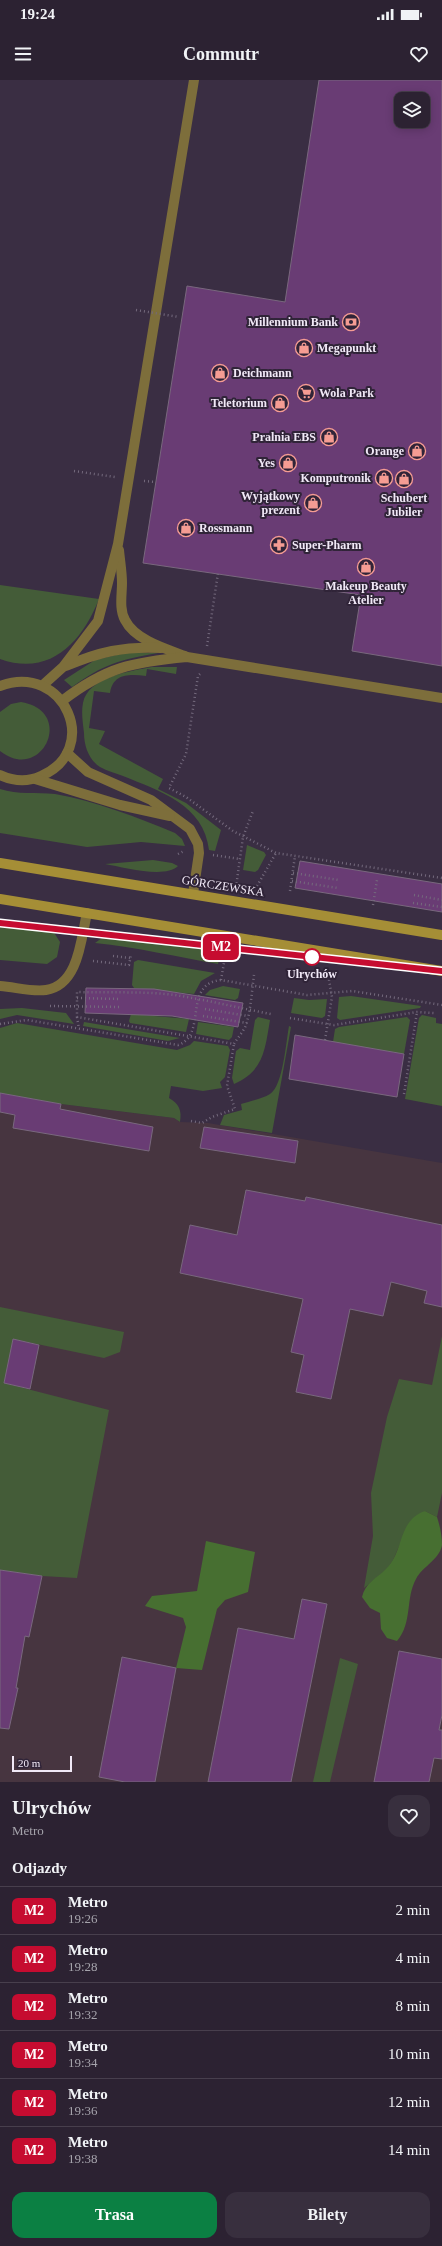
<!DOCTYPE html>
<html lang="pl">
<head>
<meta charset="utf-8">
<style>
  body { margin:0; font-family:Georgia,serif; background:#382f3e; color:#f1f3f6; height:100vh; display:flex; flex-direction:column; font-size:15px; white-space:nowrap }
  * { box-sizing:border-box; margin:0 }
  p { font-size:13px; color:#a6a4ac }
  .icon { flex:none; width:22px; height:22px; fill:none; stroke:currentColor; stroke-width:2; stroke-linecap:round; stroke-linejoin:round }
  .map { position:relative; height:1702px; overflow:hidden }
  .details { display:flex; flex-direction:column; background:#2c2232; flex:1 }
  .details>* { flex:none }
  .badge { padding:0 8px; border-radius:6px; font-size:14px; line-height:26px }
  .tools { position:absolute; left:394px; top:12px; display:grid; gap:8px }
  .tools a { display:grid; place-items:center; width:36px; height:36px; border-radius:8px; background:#2c2232; box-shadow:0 2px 10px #0003,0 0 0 1px #483f4d; font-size:20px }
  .scale { position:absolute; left:12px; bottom:10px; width:60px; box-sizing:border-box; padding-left:4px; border:2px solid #f1e9f7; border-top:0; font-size:11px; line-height:14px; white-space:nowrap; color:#f1e9f7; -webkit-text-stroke:3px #302438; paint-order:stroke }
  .map>.badge { position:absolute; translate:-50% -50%; box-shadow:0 0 0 2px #fff }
  h2 { padding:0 12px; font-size:15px; line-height:36px }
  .round { display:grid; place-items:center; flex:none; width:42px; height:42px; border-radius:12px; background:#382f3e }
  .head { display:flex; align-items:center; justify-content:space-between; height:68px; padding:0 12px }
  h1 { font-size:19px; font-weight:700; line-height:30px }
  .button { display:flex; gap:8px; margin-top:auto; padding:8px 12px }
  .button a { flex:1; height:46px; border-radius:12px; background:#0b8043; color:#fff; font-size:16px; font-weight:700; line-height:46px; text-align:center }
  .button a+a { background:#382f3e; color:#f1f3f6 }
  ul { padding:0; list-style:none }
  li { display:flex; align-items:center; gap:12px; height:48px; padding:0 12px; border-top:1px solid #483f4d }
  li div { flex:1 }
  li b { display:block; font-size:15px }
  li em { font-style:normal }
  li .badge { min-width:44px; font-weight:700; text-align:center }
  .status { display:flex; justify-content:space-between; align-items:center; height:28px; padding:0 20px; background:#2c2232; direction:ltr }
  .status svg { height:11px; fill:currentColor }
  header { display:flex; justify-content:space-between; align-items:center; height:52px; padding:0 12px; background:#2c2232; font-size:18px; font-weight:700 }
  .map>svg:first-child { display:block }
  .industrial { fill:#473540 }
  .green { fill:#445c38 }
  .forest { fill:#476f31 }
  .building { fill:#693c74; stroke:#79687e; fill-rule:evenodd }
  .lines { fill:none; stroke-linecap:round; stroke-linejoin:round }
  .path { stroke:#746a7d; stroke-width:2.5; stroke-dasharray:1 3; stroke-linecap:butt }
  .service { stroke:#7d6e3b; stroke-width:10 }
  .secondary { stroke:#a58e36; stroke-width:10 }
  .path-bridge { stroke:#746a7d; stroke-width:2.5; stroke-dasharray:1 3; stroke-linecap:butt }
  .line-casing { stroke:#fff; stroke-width:9 }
  .line { stroke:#c60c30; stroke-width:6 }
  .stop-dot { fill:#fff; stroke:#c60c30; stroke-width:2 }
  .labels { text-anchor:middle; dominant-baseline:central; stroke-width:4; stroke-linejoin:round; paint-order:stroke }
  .poi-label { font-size:12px; font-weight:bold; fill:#f1e9f7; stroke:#302438; text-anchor:end }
  .street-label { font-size:12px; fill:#f1e9f7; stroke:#302438 }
  .stop-label { font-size:12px; font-weight:bold; fill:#f1e9f7; stroke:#302438 }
</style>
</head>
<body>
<div class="status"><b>19:24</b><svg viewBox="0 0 49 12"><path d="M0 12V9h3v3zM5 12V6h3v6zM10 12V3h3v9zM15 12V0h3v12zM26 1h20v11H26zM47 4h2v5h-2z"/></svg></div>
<header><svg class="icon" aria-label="menu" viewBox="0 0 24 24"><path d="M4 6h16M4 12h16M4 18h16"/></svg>Commutr<svg class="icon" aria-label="heart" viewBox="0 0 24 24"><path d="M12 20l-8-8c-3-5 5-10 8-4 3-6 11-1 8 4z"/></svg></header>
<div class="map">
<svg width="442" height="1702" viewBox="0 0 442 1702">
  <rect width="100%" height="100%" fill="#3a2e43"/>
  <path class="industrial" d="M0 1013 61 1024 174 1038 180 1042 208 1043 442 1083V1702H0Z"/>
  <g class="green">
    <path d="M0 505 99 519C82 562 50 597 0 579Z"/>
    <path d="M125 573H158C119 580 104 584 72 607L64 600 95 580Z"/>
    <path d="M152 587H177L176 594 147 589 146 596C130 594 113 593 110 613L94 611 89 648 105 651 99 664 163 699 158 709 186 723 221 750 215 771 209 770C204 725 160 711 123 696 116 693 107 691 100 687 89 680 84 666 84 653 83 644 81 632 83 623 88 597 130 591 152 587Z"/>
    <path d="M21 622C76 631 42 704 0 671V632L11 624Z"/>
    <path d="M0 709C18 715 36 712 55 714 95 721 137 737 175 753L182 759 185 766 141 762 87 767 0 753Z"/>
    <path d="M247 765 264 772 266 775 258 790 255 792 243 790Z"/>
    <path d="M153 780 172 783 178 786C165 799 123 787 105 784Z"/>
    <path d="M0 841 53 851 60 862 57 877 47 884 0 880Z"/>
    <path d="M115 854 221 871 218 884C177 877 136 867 95 863L106 855Z"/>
    <path d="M138 880 215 893 201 901 194 914 134 908 132 905 134 882Z"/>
    <path d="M223 906 240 909 238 918 235 920 205 915 210 910Z"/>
    <path d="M351 916 421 926 420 928 340 940 337 938 339 917Z"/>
    <path d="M294 918 309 920 327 919 325 936 322 938 291 933Z"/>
    <path d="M22 928 66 933 74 944 17 935 0 939V929Z"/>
    <path d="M131 934 189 939 186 952 130 943 129 941Z"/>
    <path d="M422 935 436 938V943L442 944V1026L405 1019 419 938Z"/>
    <path d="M258 937 270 940C265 969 264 991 234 1004L232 998 236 971 240 968 250 970 255 940Z"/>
    <path d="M407 937 410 940 404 974 333 962 335 949 339 947Z"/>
    <path d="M84 942 180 958 168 961 83 946Z"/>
    <path d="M198 942 234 947 232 957 229 960 196 954Z"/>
    <path d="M17 943 177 970 190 965 194 961 228 966 230 970 225 997 220 1002 222 1008 203 1011 171 1006 169 1018C179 1024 182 1030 180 1042L174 1038 61 1024 0 1013V948Z"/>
    <path d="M289 946 291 947 272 1053 220 1045 224 1035 242 1030 241 1024C250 1021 262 1019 270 1014 283 1006 286 962 289 946Z"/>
    <path d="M0 1227 124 1252 120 1272 104 1278 13 1259 4 1303 109 1330 77 1498 42 1496 0 1490Z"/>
    <path d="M442 1256V1413L437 1437 425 1431 400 1464 393 1480 387 1489 364 1508 373 1456 371 1413 387 1337 399 1299 432 1305Z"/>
    <path d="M340 1578 358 1584 330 1702H313Z"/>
  </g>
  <g class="forest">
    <path d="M425 1431 437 1437C440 1446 442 1456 442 1465 440 1479 422 1487 416 1499 405 1519 413 1542 397 1561L387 1558 381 1549 380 1533 370 1528 362 1517C365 1503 377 1498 386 1489 405 1470 397 1441 425 1431Z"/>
    <path d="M206 1461 255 1472 248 1512 225 1520 217 1529 202 1590 176 1588 186 1547 183 1538 145 1526 152 1516 197 1511Z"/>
  </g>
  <g class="building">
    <path d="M319 0H442V586L352 571 361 515 143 483 187 206 285 222ZM401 19H423V41H401Z"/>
    <path d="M300 781 442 804V832L295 808Z"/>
    <path d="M86 908 154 909 243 923 238 947 172 936 85 933Z"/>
    <path d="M295 955 404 974 397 1017 289 999Z"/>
    <path d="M0 1013 61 1024 60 1029 153 1047 149 1071 13 1048 15 1035 0 1032Z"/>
    <path d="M204 1047 298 1061 295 1083 200 1068Z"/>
    <path d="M246 1110 305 1121 306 1117 442 1145V1227L424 1223 427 1211 391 1202 383 1236 350 1229 331 1319 296 1312 304 1275 291 1272 303 1219 180 1193 190 1145 237 1155Z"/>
    <path d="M13 1259 39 1265 30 1309 4 1303Z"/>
    <path d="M0 1490 42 1496 29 1557 25 1556 16 1608H18L9 1649 0 1648Z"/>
    <path d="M302 1519 327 1524 291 1702H208L238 1548 294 1559Z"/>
    <path d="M399 1571 442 1579V1635L439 1650H442V1679L434 1678 429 1702H374Z"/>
    <path d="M122 1577 176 1588 155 1702H125L99 1697Z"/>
  </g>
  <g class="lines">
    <g class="path">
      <path d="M74 391 115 397"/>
      <path d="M144 401 156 402"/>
      <path d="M207 566 218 493"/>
      <path d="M200 594 198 596 186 674 169 708 186 717 233 751 276 773 442 798"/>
      <path d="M178 774 184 771"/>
      <path d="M213 775 240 779"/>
      <path d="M293 793 339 800"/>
      <path d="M292 801 338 808"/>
      <path d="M257 806 276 773"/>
      <path d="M236 807 243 757 253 731"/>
      <path d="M290 811 295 776"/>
      <path d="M414 815 442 820"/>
      <path d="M413 823 442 827"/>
      <path d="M373 825 377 800"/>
      <path d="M113 876 130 878"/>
      <path d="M93 881 129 885 131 875"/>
      <path d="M254 895C252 910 251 927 247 942 245 950 238 957 234 964L77 937V912C110 913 143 911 175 915 207 920 239 928 271 934"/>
      <path d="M221 900 226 871"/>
      <path d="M77 918 121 919"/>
      <path d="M50 926 121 927"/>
      <path d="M205 929 248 936"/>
      <path d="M203 936 247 943"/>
      <path d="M77 937 79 949"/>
      <path d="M290 938 334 945 417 932 434 933"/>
      <path d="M0 944 27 940 178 965C208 955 182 904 221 900L307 915 352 911 442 925"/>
      <path d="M325 960 332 917 329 900"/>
      <path d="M404 1014 417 932"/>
      <path d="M191 1041 202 1043 212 1037 235 1029 227 1006 234 964"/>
    </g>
    <g class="service">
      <path d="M119 470C120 481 122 492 122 503 122 515 119 529 125 540 135 560 166 569 185 576"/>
      <path d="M66 586C99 572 124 566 161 568"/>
      <path d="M43 605 63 587 98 541 118 464 194 0"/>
      <path d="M0 606C65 582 102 670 41 696 28 702 13 701 0 695"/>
      <path d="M62 621C106 587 133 582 187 577L442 618"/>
      <path d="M67 673 88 692 151 720 190 749 198 764 199 773 193 814"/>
      <path d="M35 699 120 725 170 736"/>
      <path d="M0 906C15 907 31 912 46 910 79 905 81 858 87 833"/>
    </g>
    <g class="secondary">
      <path d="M0 783 442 855"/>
      <path d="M0 819 442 891"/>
    </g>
    <path class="path-bridge" d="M136 230 179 237"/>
  </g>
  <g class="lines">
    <g class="line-casing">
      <path id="line" d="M0 843 442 891"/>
    </g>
    <use href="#line" class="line"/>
  </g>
  <defs>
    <g id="bank-ring" transform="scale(0.9)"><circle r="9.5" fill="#302438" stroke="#f59c93" stroke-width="1.5"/><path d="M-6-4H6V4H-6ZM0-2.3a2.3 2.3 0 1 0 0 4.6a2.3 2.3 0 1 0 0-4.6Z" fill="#f59c93"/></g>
    <g id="shop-ring" transform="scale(0.9)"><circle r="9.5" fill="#302438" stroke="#f59c93" stroke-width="1.5"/><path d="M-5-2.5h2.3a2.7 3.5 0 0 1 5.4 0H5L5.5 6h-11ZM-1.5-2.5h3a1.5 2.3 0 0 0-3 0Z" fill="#f59c93"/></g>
    <g id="supermarket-ring" transform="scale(0.9)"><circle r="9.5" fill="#302438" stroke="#f59c93" stroke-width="1.5"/><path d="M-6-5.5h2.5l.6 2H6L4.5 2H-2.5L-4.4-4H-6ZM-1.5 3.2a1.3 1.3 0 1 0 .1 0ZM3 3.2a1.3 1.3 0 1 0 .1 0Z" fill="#f59c93"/></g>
    <g id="pharmacy-ring" transform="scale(0.9)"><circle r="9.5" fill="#302438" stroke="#f59c93" stroke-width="1.5"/><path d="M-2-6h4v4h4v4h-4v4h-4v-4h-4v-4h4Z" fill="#f59c93"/></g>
  </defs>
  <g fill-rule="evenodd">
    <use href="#bank-ring" x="351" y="242"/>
    <use href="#shop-ring" x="304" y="268"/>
    <use href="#shop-ring" x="220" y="293"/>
    <use href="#supermarket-ring" x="306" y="313"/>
    <use href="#shop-ring" x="280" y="323"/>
    <use href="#shop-ring" x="329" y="357"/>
    <use href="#shop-ring" x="417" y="371"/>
    <use href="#shop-ring" x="288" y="383"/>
    <use href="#shop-ring" x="384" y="398"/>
    <use href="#shop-ring" x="404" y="399"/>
    <use href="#shop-ring" x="313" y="423"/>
    <use href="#shop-ring" x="186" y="448"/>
    <use href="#pharmacy-ring" x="279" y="465"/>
    <use href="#shop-ring" x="366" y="487"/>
  </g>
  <circle class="stop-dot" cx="312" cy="877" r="8"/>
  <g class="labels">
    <g class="poi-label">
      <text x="338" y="242">Millennium Bank</text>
      <text x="317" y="268" text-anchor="start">Megapunkt</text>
      <text x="233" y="293" text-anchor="start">Deichmann</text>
      <text x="319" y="313" text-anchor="start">Wola Park</text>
      <text x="267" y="323">Teletorium</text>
      <text x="316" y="357">Pralnia EBS</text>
      <text x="404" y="371">Orange</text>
      <text x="275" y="383">Yes</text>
      <text x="371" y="398">Komputronik</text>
      <text x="300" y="416">Wyjątkowy<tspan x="300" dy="14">prezent</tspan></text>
      <text x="404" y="418" text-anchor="middle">Schubert<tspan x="404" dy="14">Jubiler</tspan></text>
      <text x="199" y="448" text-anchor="start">Rossmann</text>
      <text x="292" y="465" text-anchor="start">Super-Pharm</text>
      <text x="366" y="506" text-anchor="middle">Makeup Beauty<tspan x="366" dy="14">Atelier</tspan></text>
    </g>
    <g class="street-label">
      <text transform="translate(223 806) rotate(9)">GÓRCZEWSKA</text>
    </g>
    <g class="stop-label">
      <text x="312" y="894">Ulrychów</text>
    </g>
  </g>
</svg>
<div class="tools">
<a><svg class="icon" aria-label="layers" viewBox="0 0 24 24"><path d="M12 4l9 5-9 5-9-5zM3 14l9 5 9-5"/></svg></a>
</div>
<div class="scale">20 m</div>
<b class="badge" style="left:221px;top:867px;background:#c60c30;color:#fff">M2</b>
</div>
<section class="details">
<div class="head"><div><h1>Ulrychów</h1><p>Metro</p></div><a class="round"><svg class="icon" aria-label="heart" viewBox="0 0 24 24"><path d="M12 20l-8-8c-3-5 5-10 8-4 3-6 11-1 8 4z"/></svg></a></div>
<h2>Odjazdy</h2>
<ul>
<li><span class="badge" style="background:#c60c30;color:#fff">M2</span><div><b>Metro</b><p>19:26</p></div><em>2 min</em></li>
<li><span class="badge" style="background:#c60c30;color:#fff">M2</span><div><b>Metro</b><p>19:28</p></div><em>4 min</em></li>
<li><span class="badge" style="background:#c60c30;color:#fff">M2</span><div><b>Metro</b><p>19:32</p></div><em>8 min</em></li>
<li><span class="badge" style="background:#c60c30;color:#fff">M2</span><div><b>Metro</b><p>19:34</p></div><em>10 min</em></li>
<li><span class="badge" style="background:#c60c30;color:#fff">M2</span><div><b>Metro</b><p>19:36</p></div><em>12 min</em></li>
<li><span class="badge" style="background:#c60c30;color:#fff">M2</span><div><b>Metro</b><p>19:38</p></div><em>14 min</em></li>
</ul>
<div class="button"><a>Trasa</a><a>Bilety</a></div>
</section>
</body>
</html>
